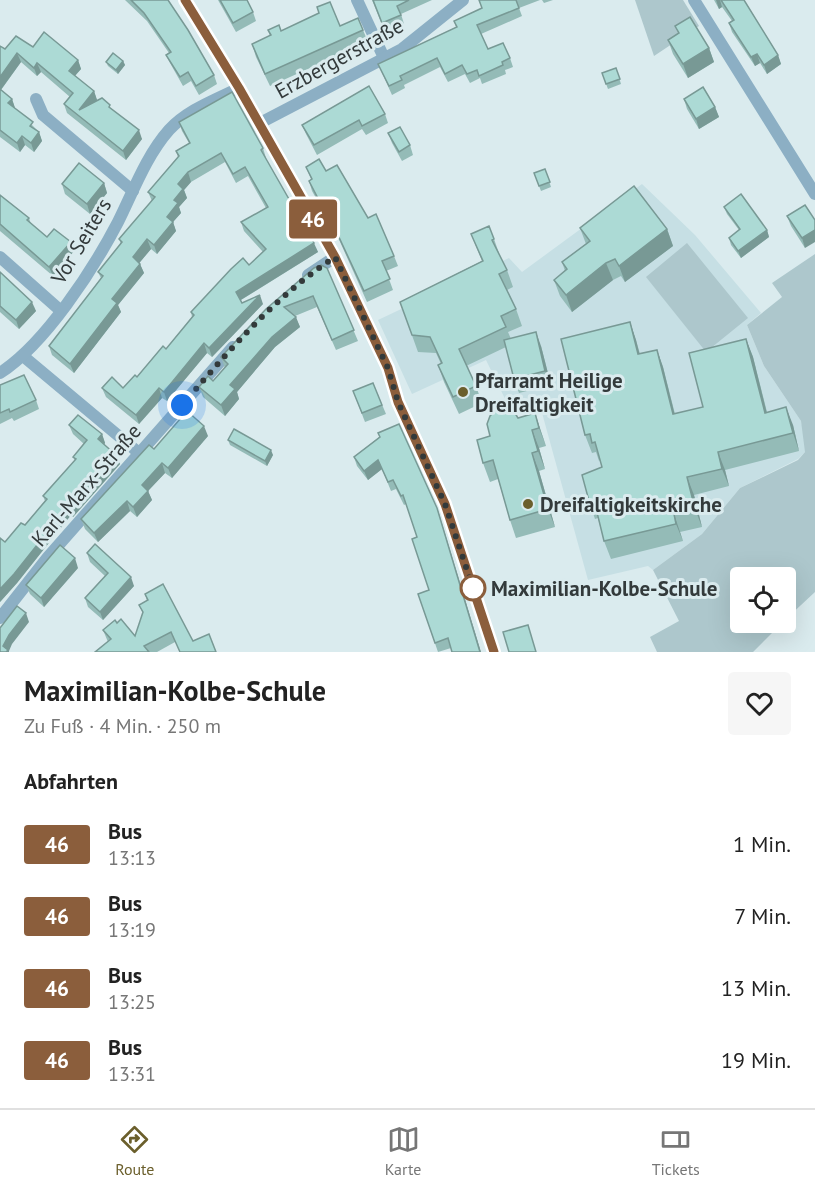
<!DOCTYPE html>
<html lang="de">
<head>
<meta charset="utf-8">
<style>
  body { margin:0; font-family:"PT Sans",sans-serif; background:#f6f6f6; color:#222; height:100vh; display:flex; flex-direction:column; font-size:22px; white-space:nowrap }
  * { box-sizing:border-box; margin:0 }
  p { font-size:20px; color:#767676 }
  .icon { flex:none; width:33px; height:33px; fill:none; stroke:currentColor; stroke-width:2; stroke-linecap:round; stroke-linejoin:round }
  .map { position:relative; height:652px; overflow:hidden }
  .details { display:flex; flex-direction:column; background:#fff; flex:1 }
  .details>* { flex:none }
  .badge { padding:0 12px; border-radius:4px; font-size:21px; line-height:39px }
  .fabs { position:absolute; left:730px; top:567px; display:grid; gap:12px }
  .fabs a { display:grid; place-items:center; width:66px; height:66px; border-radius:6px; background:#fff; box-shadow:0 6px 24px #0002; font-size:30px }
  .you { position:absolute; width:30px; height:30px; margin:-15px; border:4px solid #fff; border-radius:50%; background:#1a73e8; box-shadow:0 0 0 9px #1a73e833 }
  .map>.badge { position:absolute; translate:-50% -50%; box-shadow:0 0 0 3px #fff }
  h2 { padding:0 24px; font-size:22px; line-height:54px }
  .round { display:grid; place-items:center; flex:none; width:63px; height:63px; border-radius:6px; background:#f6f6f6 }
  .headline { display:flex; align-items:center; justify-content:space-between; height:102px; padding:0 24px }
  h1 { font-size:28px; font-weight:700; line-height:45px }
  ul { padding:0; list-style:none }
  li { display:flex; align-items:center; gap:18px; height:72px; padding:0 24px }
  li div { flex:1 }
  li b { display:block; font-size:22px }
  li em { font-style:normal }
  li .badge { min-width:66px; font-weight:700; text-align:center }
  .tabs { display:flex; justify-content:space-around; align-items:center; height:84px; border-top:2px solid #e0e0e0; background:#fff; font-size:16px; color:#767676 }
  .tabs a { display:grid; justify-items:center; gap:3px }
  .tabs .current { color:#6b5f2c }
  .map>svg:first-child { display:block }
  .built { fill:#c6dfe4 }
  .green { fill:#adc7cc }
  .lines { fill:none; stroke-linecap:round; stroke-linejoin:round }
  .minor { stroke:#8cafc4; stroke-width:12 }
  .wall { fill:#94bbb7 }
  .shaded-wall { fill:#789995 }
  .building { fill:#acdad5; stroke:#789995; stroke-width:1.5 }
  .line-casing { stroke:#fff; stroke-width:14 }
  .line { stroke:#8b5e3c; stroke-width:9 }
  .walk { stroke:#333a3b; stroke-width:6; stroke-dasharray:0 10.8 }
  .poi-dot { fill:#6b5f2c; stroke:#daebee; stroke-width:2 }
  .stop-dot { fill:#fff; stroke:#8b5e3c; stroke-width:3 }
  .labels { text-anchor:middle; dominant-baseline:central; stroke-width:6; stroke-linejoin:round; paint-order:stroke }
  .street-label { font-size:21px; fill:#333a3b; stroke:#daebee }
  .poi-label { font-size:21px; font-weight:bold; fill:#333a3b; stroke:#daebee; text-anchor:start }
  .stop-label { font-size:21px; font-weight:bold; fill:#333a3b; stroke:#daebee; text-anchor:start }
</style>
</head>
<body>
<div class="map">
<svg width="815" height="652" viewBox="0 0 815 652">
  <rect width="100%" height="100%" fill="#daebee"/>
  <path class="built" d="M642 184 695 235 761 313 747 325 764 366 801 421 806 445 805 452 798 459 740 488 702 534 653 570 648 566 588 580 539 402 509 407 486 360 412 394 378 320 509 258 522 272Z"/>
  <g class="green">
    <path d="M635 0H683L699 26 654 56Z"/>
    <path d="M687 243 748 318 706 352 646 277Z"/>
    <path d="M815 254V592L786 619V578H741V622L782 623 753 652H657L650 637 679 621 653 570 702 534 740 488 798 460 805 452 801 421 764 366 747 325 782 297 772 283Z"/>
  </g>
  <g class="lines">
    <g class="minor">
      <path d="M185 0 239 88 335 257 388 368 398 402 445 504 494 652"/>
      <path d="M357 0 385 60"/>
      <path d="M694 0 815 194"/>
      <path d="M36 99 43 115 133 191"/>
      <path d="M260 123 402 49 463 0"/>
      <path d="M0 257 61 311"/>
      <path d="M308 275 335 257"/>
      <path d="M23 356 139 453"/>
      <path d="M0 373C45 344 93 270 118 222 133 192 146 156 169 130 187 110 215 100 239 88"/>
      <path d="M0 618 48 557 233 347"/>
    </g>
  </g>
  <g class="wall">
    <path d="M125 0H168L214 75 217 84 199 95 191 81 183 86 170 63 166 55 169 53 147 21Z"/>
    <path d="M218 0H247L253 12 256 21 236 32Z"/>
    <path d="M372 0H432L401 14 404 24 385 32Z"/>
    <path d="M479 0H540L519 8 522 16 481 34 488 49 510 58 513 67 505 70 506 74 482 84 480 78 470 83 465 74 448 82 440 67 404 85 405 88 392 95 378 64 456 27 454 21 482 8Z"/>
    <path d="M542 0H553L544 3Z"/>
    <path d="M714 0H744L778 55 781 64 767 74 760 63 755 66 732 32 729 23 732 21 722 7 719 9Z"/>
    <path d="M340 26 363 30 368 42 270 86 256 57 252 44 270 36 268 30 281 31Z"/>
    <path d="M675 26 709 48 714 62 688 78 673 54 668 40 678 33Z"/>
    <path d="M0 46 5 49 33 47 78 60 81 69 75 76 94 91 97 100 96 102 112 109 142 139 126 160 67 113 64 104 70 97 41 72 37 76 21 62 1 90 12 99 15 108 39 132 42 141 34 152 25 145 20 152 0 137Z"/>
    <path d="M123 61 125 65 118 74 108 66 106 62Z"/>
    <path d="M616 68 621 84 608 89 602 73Z"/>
    <path d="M684 99 715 107 719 117 699 129 687 109Z"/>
    <path d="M385 114 388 123 366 135 362 129 317 155 306 134 302 125Z"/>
    <path d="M179 122 263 148 266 158H265L318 252 241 300 242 303 263 304 212 357 207 353 167 401 162 398 139 424 106 397 102 388H123L137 377 166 349 192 317 191 312 249 265 263 252 244 231 241 222 266 208 248 176 236 183 225 162 191 182 184 190 187 198 179 207 181 213 173 222 176 231 157 254 151 249 139 263 140 264 144 273 118 305 121 312 74 373 52 355 49 346 101 278 98 272 121 244 119 239 152 201 148 192 178 157 176 151 189 143 182 131Z"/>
    <path d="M388 133 410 145 413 155 402 161 392 143Z"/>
    <path d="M306 167 326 171 368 218 394 256 398 266 386 271 393 290 367 302 328 215 326 216 312 191 309 181 311 179Z"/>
    <path d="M545 169 551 187 541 191 534 173Z"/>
    <path d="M104 183 107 193 90 214 65 194 62 184Z"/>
    <path d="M0 195 29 218 31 224 47 237 71 242 74 251 53 276 0 231Z"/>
    <path d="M805 205V248L791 226 787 216Z"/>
    <path d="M724 207 767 230 769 237 741 258 731 245 729 238 739 230 727 214Z"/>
    <path d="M580 228 667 229 673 246 625 282 621 276 613 280 572 312 560 296 554 280 565 271 562 262 586 244Z"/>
    <path d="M471 234 494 239 500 256 507 270 513 287 507 290 516 309 522 326 508 332 511 339 541 346 551 385 519 393 514 379 506 347 466 366 476 386 482 403 459 414 444 382 438 365 441 364 436 353 418 352 400 302 482 261Z"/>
    <path d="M327 268 358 341 336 350 317 307 295 316 300 327 275 347 237 392 239 399 225 416 203 397 199 387 213 381 225 368 221 357Z"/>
    <path d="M0 272 36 311 19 329 0 312Z"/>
    <path d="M630 322 636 340 640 354 657 350 663 367 675 414 703 407 746 339 753 357 767 412 793 425 799 451 725 470 729 486 694 495 702 527 680 532 683 541 611 559 604 541 598 518 595 519 589 501 602 467 600 460 599 461 596 452 592 453 585 435Z"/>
    <path d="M373 383 386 414 365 422 353 391Z"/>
    <path d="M0 385 36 400 39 409 14 421 12 418 0 424Z"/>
    <path d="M535 413 546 446 539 448 545 469 539 471 555 527 516 538 510 520 498 479 490 482 483 463 490 436 518 418Z"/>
    <path d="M69 425 102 434 105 443 104 445 120 464 73 517 71 515 17 583 0 602V538L5 542 25 525 45 501 43 496 75 461 73 457 84 444 73 434Z"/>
    <path d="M208 436 172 478 165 473 148 491 152 500 137 517 130 511 98 542 85 529 81 519 154 449Z"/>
    <path d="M379 437 437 508 440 517 451 648 438 652 418 594 429 590 417 537 406 504 404 505 396 489 391 491 382 469 368 480 357 466 354 457Z"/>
    <path d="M228 440 273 455 267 466 230 445Z"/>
    <path d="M87 553 134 586 103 620 88 607 85 598 105 576 90 562Z"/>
    <path d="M78 568 44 607 30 594 26 585Z"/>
    <path d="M145 594 193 641 216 652 175 642 157 652H95L108 642 103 630 117 623 135 636 143 614 139 605 147 601Z"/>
  </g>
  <g class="shaded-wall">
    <path d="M716 0H720L722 7 719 9Z"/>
    <path d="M709 48 714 62 688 78 683 64Z"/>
    <path d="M17 53 21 62 0 91V77Z"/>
    <path d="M757 54 760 63 755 66 751 57Z"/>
    <path d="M778 55 781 64 767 74 764 65Z"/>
    <path d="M78 60 81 69 72 79 69 71Z"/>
    <path d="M123 61 125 65 118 74 116 70Z"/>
    <path d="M37 63 41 72 37 76 34 68Z"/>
    <path d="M94 91 97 100 82 119 79 110Z"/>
    <path d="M12 99 15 108 12 112 8 103Z"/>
    <path d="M715 107 719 117 699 129 696 119Z"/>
    <path d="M139 130 142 139 126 160 123 151Z"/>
    <path d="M39 132 42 141 34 152 31 143Z"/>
    <path d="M22 136 25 145 20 152 17 143Z"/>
    <path d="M188 172 191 182 184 190 187 198 179 207 181 213 173 222 176 231 157 254 154 245 174 200 178 184Z"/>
    <path d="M104 183 107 193 90 214 87 204Z"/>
    <path d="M667 229 673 246 625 282 619 266Z"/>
    <path d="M767 230 769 237 741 258 738 251Z"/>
    <path d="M815 230V242L805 248 802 238Z"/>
    <path d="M147 239 151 249 136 267 133 257Z"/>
    <path d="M71 242 74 251 53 276 49 267Z"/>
    <path d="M314 243 318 252 239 301 236 292Z"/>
    <path d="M606 263 613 280 572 312 566 295Z"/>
    <path d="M140 264 144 273 118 305 121 312 74 373 70 364 112 299Z"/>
    <path d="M260 295 263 304 212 357 209 348Z"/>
    <path d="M32 302 36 311 19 329 16 320Z"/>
    <path d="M296 317 300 327 275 347 237 392 239 399 225 416 221 405 230 385 272 337Z"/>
    <path d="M630 322 636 340 644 372 638 354Z"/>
    <path d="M536 332 541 346 551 385 545 371Z"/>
    <path d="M746 339 753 357 771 430 765 413Z"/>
    <path d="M204 343 207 353 167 401 164 392Z"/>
    <path d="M657 350 663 367 679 432 673 414Z"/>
    <path d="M159 388 162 398 139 424 136 415Z"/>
    <path d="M786 407 793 425 799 451 793 433Z"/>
    <path d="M535 413 541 432 546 446 539 428Z"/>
    <path d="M204 426 208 436 172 478 168 468Z"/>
    <path d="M532 430 539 448 545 469 538 451Z"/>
    <path d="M102 434 105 443 101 448 98 439Z"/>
    <path d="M271 450 273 455 267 466 265 461Z"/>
    <path d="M718 452 725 470 729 486 722 469Z"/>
    <path d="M532 453 539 471 555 527 548 509Z"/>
    <path d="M116 455 120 464 73 517 70 508Z"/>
    <path d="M378 460 382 469 368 480 364 471Z"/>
    <path d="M162 463 165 473 148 491 152 500 137 517 133 507 142 485Z"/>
    <path d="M687 477 694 495 702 527 695 509Z"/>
    <path d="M127 501 130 511 98 542 94 533Z"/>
    <path d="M68 506 71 515 17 583 0 602V589Z"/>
    <path d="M437 508 440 517 481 652H480Z"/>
    <path d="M674 514 683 541 676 524Z"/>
    <path d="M75 558 78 568 44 607 41 598Z"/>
    <path d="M131 577 134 586 103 620 100 612Z"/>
    <path d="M26 613 29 622 12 644 9 651V652H5L3 646 9 635Z"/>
  </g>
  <g class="building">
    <path d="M131 0H168L188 30 214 75 196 86 188 72 180 77 166 55 171 52 144 13Z"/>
    <path d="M220 0H247L253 12 233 23Z"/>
    <path d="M373 0H409L397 6 401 15 382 23Z"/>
    <path d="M479 0H516L519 8 477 25 488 49 503 43 510 58 502 62 503 65 479 76 477 70 467 74 462 65 445 74 437 58 400 76 402 80 389 86 378 64 457 27 454 21 482 8Z"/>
    <path d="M721 0H744L778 55 764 65 757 54 751 57 729 23 734 20Z"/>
    <path d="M330 2 340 26 358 18 363 30 265 74 252 44 271 35 268 30 279 25 281 31 319 13 317 7Z"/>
    <path d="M690 17 709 48 683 64 668 40 679 33 675 26Z"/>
    <path d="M44 32 78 60 69 71 94 91 79 110 102 98 110 105 109 107 139 130 123 151 64 104 73 93 37 63 34 68 17 53 0 77V46L5 49 16 36 33 47Z"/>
    <path d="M113 53 123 61 116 70 106 62Z"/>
    <path d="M616 68 620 79 606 84 602 73Z"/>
    <path d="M369 86 385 114 362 126 359 120 314 145 302 125Z"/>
    <path d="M703 87 715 107 696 119 684 99Z"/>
    <path d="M0 89 12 99 8 103 33 122 30 126 39 132 31 143 22 136 17 143 0 130Z"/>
    <path d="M232 92 263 148 261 150 314 243 236 292 242 303 260 295 209 348 204 343 164 392 159 388 136 415 102 388 112 377 123 388 135 375 137 377 163 346 166 349 194 315 191 312 231 269 243 258 249 265 266 249 241 222 268 207 245 167 233 174 221 153 188 172 178 184 183 189 174 200 178 203 167 217 173 222 154 245 147 239 133 257 140 264 112 299 117 303 70 364 49 346 103 276 98 272 122 242 119 239 155 197 148 192 179 156 176 151 190 143 179 122Z"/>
    <path d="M400 127 410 145 399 152 388 133Z"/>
    <path d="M319 159 326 171 337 165 368 218 376 214 394 256 382 261 390 279 364 291 324 205 322 206 309 181 312 179 306 167Z"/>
    <path d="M79 163 104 183 87 204 62 184Z"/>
    <path d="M545 169 550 182 539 186 534 173Z"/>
    <path d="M634 186 667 229 619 266 615 259 606 263 566 295 554 280 567 269 562 262 590 241 580 228Z"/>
    <path d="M741 194 767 230 738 251 729 238 740 229 724 207Z"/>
    <path d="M0 195 29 218 27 220 47 237 54 229 71 242 49 267 0 224Z"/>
    <path d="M805 205 815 220V230L802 238 787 216Z"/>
    <path d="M489 226 494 239 492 240 507 270 499 274 516 309 501 316 506 327 459 349 476 386 453 397 438 365 442 363 430 337 412 335 400 302 483 261 471 234Z"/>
    <path d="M321 265 327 268 354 330 332 340 313 296 284 307 296 317 272 337 230 385 235 389 221 405 199 387 208 376 213 381 228 364 221 357 266 309 314 268Z"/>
    <path d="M0 272 32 302 16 320 0 306Z"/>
    <path d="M630 322 638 354 657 350 673 414 703 407 689 353 746 339 765 413 786 407 793 433 718 452 722 469 687 477 695 509 674 514 676 524 604 541 594 500 589 501 582 475 602 467 595 442 592 443 590 434 585 435 561 339Z"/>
    <path d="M536 332 545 371 514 379 504 340Z"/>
    <path d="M24 375 36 400 10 412 9 409 0 413V385Z"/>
    <path d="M373 383 382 405 362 413 353 391Z"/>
    <path d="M504 408 513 410 518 418 535 413 539 428 532 430 538 451 532 453 548 509 510 520 493 460 483 463 477 440 490 436 487 424 490 416 496 410Z"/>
    <path d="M187 411 204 426 168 468 162 463 142 485 148 491 133 507 127 501 94 533 81 519 149 445 154 449Z"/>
    <path d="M78 415 102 434 98 439 116 455 70 508 68 506 14 574 0 589V538L5 542 21 523 25 525 47 499 43 496 76 459 73 457 87 440 69 425Z"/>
    <path d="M399 424 437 508 480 652H452L448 638 435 643 418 594 429 590 412 539 417 537 403 495 401 496 393 480 388 482 378 460 364 471 354 457 380 437 378 433Z"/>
    <path d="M234 429 271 450 265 461 228 440Z"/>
    <path d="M95 544 131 577 100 612 85 598 108 573 87 553Z"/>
    <path d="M60 545 75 558 41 598 26 585Z"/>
    <path d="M163 584 193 641 209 634 216 652H180L171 632 144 646 149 652H95L111 639 103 630 115 620 117 623 121 619 135 636 143 612 139 605 148 600 145 594Z"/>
    <path d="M17 606 26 613 9 635 3 646 8 650 6 652H0V628Z"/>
    <path d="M528 625 536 652H509L503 632Z"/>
  </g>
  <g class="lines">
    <g class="line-casing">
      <path id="line" d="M185 0 239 88 335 257 388 368 398 402 445 504 494 652"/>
    </g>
    <use href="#line" class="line"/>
    <path class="walk" d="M182 405C229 351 274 297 335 257L388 368 398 402 445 504 473 588"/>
  </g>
  <g class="poi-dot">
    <circle cx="463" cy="392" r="6"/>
    <circle cx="528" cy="504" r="6"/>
  </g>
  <circle class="stop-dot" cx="473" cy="588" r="12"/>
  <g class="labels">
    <g class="street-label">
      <text transform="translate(339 58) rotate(-29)">Erzbergerstraße</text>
      <text transform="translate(81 241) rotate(-59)">Vor Seiters</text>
      <text transform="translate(86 485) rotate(-49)">Karl-Marx-Straße</text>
    </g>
    <g class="poi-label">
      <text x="475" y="380">Pfarramt Heilige<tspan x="475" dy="24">Dreifaltigkeit</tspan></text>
      <text x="540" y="504">Dreifaltigkeitskirche</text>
    </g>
    <g class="stop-label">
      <text x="491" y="588">Maximilian-Kolbe-Schule</text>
    </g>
  </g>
</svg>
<div class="fabs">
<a><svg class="icon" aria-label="locate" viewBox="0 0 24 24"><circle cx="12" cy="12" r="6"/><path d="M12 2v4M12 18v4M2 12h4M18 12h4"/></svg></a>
</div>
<div class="you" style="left:182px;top:405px"></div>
<b class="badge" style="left:313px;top:219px;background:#8b5e3c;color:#fff">46</b>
</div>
<section class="details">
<div class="headline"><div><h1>Maximilian-Kolbe-Schule</h1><p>Zu Fuß · 4 Min. · 250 m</p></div><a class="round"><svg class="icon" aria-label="heart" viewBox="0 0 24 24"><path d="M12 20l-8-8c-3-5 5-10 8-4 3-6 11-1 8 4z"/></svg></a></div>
<h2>Abfahrten</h2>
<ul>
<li><span class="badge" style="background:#8b5e3c;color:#fff">46</span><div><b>Bus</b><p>13:13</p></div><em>1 Min.</em></li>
<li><span class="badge" style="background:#8b5e3c;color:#fff">46</span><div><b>Bus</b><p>13:19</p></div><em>7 Min.</em></li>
<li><span class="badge" style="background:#8b5e3c;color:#fff">46</span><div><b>Bus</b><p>13:25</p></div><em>13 Min.</em></li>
<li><span class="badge" style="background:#8b5e3c;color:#fff">46</span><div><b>Bus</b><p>13:31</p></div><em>19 Min.</em></li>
</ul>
</section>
<nav class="tabs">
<a class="current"><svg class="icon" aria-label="directions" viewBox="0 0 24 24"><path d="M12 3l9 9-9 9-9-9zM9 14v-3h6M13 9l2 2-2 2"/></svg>Route</a>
<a><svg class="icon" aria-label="map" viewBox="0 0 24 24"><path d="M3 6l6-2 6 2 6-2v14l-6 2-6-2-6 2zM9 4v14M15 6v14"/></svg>Karte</a>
<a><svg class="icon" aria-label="tickets" viewBox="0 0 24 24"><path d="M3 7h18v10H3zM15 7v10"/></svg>Tickets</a>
</nav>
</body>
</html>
